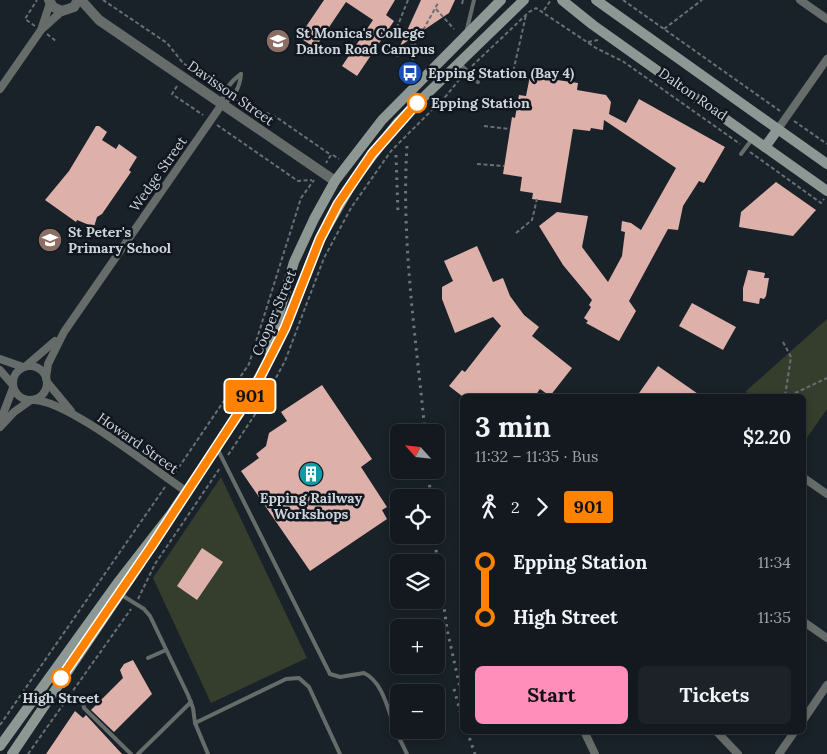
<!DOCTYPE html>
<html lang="en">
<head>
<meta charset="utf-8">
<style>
  body { margin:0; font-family:Lora,serif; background:#1c2228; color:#f1f3f6; height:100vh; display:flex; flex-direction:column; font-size:19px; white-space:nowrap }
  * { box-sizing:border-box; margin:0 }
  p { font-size:16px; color:#9da0a4 }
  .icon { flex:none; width:28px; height:28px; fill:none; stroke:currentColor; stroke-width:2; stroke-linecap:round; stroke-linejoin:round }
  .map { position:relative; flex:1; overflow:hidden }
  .drawer { position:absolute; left:460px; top:394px; width:346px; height:340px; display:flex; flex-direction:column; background:#13191f; border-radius:8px; box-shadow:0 2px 8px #0003,0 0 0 1px #32383d }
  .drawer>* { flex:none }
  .badge { padding:0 10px; border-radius:4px; font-size:18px; line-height:32px }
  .needle { width:32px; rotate:297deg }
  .controls { position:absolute; left:390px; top:424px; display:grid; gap:10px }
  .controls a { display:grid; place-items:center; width:55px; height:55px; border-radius:8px; background:#13191f; box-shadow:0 2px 8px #0003,0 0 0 1px #32383d; font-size:25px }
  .map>.badge { position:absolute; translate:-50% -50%; box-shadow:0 0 0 2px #fff }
  .legs { display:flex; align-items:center; gap:8px; height:55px; padding:0 15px; font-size:16px }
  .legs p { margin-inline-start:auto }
  .head { display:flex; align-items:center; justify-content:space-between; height:85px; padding:0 15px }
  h1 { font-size:28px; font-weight:800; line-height:38px }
  .primary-button { display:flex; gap:10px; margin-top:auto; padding:10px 15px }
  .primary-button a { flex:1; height:58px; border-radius:8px; background:#ff8eba; color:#111; font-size:20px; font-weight:800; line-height:58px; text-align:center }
  .primary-button a+a { background:#1c2228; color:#f1f3f6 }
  ul { padding:0 15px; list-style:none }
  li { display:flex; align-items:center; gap:18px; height:55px; font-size:19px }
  li i { display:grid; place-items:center; width:8px; height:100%; margin:0 6px; background:currentColor }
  li i::after { content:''; width:12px; height:12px; margin:-6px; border:4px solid; border-radius:50%; background:#13191f }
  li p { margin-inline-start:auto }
  li:first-child i { background:linear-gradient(#0000 50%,currentColor 0) }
  li:last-child i { background:linear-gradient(currentColor 50%,#0000 0) }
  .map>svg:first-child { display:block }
  .green { fill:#353d2c }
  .building { fill:#ddb1a9 }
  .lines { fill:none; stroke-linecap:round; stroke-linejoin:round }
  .path { stroke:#686f76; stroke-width:2; stroke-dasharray:4 2.5; stroke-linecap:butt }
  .service { stroke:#666c6a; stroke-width:4 }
  .minor { stroke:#666c6a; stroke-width:8 }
  .tertiary { stroke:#666c6a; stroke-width:10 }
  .secondary { stroke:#8d9894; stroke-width:10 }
  .rail { stroke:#6e757c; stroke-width:3; stroke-dasharray:2.5 5; stroke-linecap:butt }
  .line-1-casing { stroke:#fff; stroke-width:11 }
  .line-1 { stroke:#ff8200; stroke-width:8 }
  .stop-1-dot { fill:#fff; stroke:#ff8200; stroke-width:2.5 }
  .labels { text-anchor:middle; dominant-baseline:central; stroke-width:5; stroke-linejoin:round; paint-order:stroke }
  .poi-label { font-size:14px; font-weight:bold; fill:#cfd4da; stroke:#10171f; text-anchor:start }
  .street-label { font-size:14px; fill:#cfd4da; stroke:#10171f }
  .stop-label { font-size:14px; font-weight:bold; fill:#cfd4da; stroke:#10171f; text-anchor:start }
</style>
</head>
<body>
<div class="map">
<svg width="827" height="754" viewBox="0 0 827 754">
  <rect width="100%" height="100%" fill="#192129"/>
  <g class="green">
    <path d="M827 319V409L804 442V396H749L746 391Z"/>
    <path d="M221 477 307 658 211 703 153 578Z"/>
  </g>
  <g class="building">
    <path d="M324 0H395L386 15 394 21 357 76 342 66 373 20 346 2 315 48 299 37Z"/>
    <path d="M421 0H455L449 13 400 46Z"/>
    <path d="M530 76 578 83 577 90 606 95 611 102 609 114 626 123 639 99 725 147 704 183 699 181 683 206 678 230 668 229 629 301 636 311 619 341 586 323 588 321 584 318 591 307 589 305 592 300 563 265 539 226 557 212 588 216 582 247 608 282 622 256 625 232 621 231 622 221 631 223 641 230 676 168 604 120 603 130 591 128 590 131 573 129 561 203 532 199 533 193 520 191 522 177 503 174 512 117 515 118 519 95 526 96Z"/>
    <path d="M96 126H99L107 132 102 140 116 149 119 144 137 157 129 170 131 172 102 214 97 217 94 227 77 220 76 222 45 200 69 171Z"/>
    <path d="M776 182 816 210 793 236 739 227 741 212Z"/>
    <path d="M477 246 493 282 503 278 510 296 524 315 539 327 532 336 572 368 550 396 540 389 535 396H462L449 386 462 370 465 372 501 326 493 317 455 333 442 299V287L453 281 444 261Z"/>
    <path d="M748 270 765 273 764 278H769L766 296 764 299 760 298 759 304 743 301V288Z"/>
    <path d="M692 303 736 327 723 350 679 326Z"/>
    <path d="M658 366 701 396H637Z"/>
    <path d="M322 385 372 459 361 467 387 507 382 510 387 519 310 571 241 471 259 458 256 454 266 446 269 433 287 421 281 412Z"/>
    <path d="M202 548 223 562 197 600 177 586Z"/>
    <path d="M133 660 152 694 114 732 91 710 123 678 120 670 124 664Z"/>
    <path d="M75 711 83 718 86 715 122 754H46Z"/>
  </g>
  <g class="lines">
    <g class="path">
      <path d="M103 0 167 43 183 63 220 88"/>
      <path d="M408 0 387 52 398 56 410 45H415"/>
      <path d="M623 0 780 111"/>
      <path d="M462 4 463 0"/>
      <path d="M436 9 454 29"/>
      <path d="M544 10 551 0"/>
      <path d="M35 26 25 19 37 0"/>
      <path d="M664 29 702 0"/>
      <path d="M47 34 57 42"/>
      <path d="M588 42 598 40"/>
      <path d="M472 66 529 12 536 8 596 48 624 62 740 144"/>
      <path d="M410 73 415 45 438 3"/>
      <path d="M512 77 526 15"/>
      <path d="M177 86 172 94 203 115"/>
      <path d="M236 100 276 117 331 155 326 163"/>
      <path d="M794 121 827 144"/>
      <path d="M217 125 298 181 312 180"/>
      <path d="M484 126 510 129"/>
      <path d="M750 152 821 203 824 199"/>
      <path d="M333 155 339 159"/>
      <path d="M477 164 504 166"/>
      <path d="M516 233 532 220 537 199"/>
      <path d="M783 342 791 357 785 396"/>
      <path d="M789 396 827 378"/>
      <path d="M228 455 262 404 285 361 324 258 351 208 391 151 446 96 463 75"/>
      <path d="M175 473 249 364 301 198 314 180"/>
      <path d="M138 599 155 564 220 468"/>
      <path d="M0 725 165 487"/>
      <path d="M28 754 131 609"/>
    </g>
    <g class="service">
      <path d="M467 29 474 0"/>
      <path d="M459 63 478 82"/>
      <path d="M222 102C224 90 231 81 241 74"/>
      <path d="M224 103C235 97 240 86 241 74"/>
      <path d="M741 154 753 138"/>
      <path d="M217 448 330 674 340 677 364 673C382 681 388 709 394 726 397 735 403 745 407 754"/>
      <path d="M120 594 144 609 150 616 188 695 193 708 195 723 208 754"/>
      <path d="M148 658 166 650"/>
      <path d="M83 701 84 708 131 754"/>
      <path d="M195 723 286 679 299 678 309 687 340 754"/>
      <path d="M138 754 191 702"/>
    </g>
    <g class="minor">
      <path d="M800 0 827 19"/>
      <path d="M42 29 62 11"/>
      <path d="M0 89 41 30 50 3"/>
      <path d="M778 129 827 59"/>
      <path d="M0 359 23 367"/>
      <circle cx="30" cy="383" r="17"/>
      <path d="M26 366 55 341"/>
      <path d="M0 370 12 384"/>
      <path d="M46 378 48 364 64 332 222 104"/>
      <path d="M47 382 71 411"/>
      <path d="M34 400C69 401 154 470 186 491"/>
      <path d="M0 422 13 388"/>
      <path d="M0 427 14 412 31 400"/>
      <path d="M804 478 827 494"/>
      <path d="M804 622 827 638"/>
      <path d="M804 719 827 685"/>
      <path d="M584 731 595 754"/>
      <path d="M716 731 738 754"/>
      <path d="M779 754 795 731"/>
    </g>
    <g class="tertiary">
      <path d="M49 0 53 7 62 11 74 7 78 0"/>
      <path d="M81 0 99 20 335 181"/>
    </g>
    <g class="secondary">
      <path d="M562 0 593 25 827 191"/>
      <path d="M596 0 827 164"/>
      <path d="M765 147 778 129"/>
      <path d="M268 351 294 262 314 219 335 181 382 120 501 0"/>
      <path d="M0 746 119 581 171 514 239 414 276 347 320 239 354 180 398 122 524 0"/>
      <path d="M12 754 140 564"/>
    </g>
    <g class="rail">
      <path d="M407 146C401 241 416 338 425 432"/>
      <path d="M396 155 398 213"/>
      <path d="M428 470 431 498"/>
      <path d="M434 535 447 629 462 697"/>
      <path d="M454 689 462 718"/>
      <path d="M467 731 475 754"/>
    </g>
  </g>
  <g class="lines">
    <g class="line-1-casing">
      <path id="line-1" d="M61 678 151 547 253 391 285 328 320 239 338 204 372 154 417 103"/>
    </g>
    <use href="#line-1" class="line-1"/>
  </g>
  <defs>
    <g id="school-disc" transform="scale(1.25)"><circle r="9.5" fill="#8d6e63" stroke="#10171f"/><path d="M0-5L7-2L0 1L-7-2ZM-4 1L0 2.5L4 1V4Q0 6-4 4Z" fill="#fff"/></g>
    <g id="bus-disc" transform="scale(1.25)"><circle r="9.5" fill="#1a4fb4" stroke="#10171f"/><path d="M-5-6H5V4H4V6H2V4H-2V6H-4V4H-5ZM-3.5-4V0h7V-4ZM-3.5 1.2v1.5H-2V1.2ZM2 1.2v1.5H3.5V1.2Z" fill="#fff"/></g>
    <g id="building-disc" transform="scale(1.25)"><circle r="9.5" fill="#0f9aa8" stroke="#10171f"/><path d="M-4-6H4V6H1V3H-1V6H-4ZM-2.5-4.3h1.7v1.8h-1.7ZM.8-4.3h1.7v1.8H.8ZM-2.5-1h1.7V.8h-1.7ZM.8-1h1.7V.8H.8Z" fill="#fff"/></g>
  </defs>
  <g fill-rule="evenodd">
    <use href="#school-disc" x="278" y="41"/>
    <use href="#bus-disc" x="410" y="73"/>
    <use href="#school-disc" x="50" y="240"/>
    <use href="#building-disc" x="311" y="474"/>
  </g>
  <g class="stop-1-dot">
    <circle cx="417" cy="103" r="9"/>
    <circle cx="61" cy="678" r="9"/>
  </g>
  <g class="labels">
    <g class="poi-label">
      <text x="296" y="33">St Monica's College<tspan x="296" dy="16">Dalton Road Campus</tspan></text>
      <text x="428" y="73">Epping Station (Bay 4)</text>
      <text x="68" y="232">St Peter's<tspan x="68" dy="16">Primary School</tspan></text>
      <text x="311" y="498" text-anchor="middle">Epping Railway<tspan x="311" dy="16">Workshops</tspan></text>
    </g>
    <g class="street-label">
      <text transform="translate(231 93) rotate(35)">Davisson Street</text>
      <text transform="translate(693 94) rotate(35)">Dalton Road</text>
      <text transform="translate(158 174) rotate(-55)">Wedge Street</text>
      <text transform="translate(274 313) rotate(-67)">Cooper Street</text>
      <text transform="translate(138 443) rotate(35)">Howard Street</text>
    </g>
    <g class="stop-label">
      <text x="431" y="103">Epping Station</text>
      <text x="61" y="698" text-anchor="middle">High Street</text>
    </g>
  </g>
</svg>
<div class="controls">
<a><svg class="needle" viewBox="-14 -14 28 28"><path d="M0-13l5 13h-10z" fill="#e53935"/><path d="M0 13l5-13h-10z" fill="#9da0a4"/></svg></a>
<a><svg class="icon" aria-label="locate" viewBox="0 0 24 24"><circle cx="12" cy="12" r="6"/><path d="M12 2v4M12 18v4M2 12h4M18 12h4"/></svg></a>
<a><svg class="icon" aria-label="layers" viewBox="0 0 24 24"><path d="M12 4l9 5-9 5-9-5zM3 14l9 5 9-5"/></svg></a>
<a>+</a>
<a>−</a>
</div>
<b class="badge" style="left:250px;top:396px;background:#ff8200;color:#111">901</b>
<section class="drawer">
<div class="head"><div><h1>3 min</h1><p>11:32 – 11:35 · Bus</p></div><b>$2.20</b></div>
<div class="legs"><svg class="icon" aria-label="walk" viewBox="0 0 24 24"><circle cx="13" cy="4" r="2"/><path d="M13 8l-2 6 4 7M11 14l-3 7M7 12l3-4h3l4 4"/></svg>2<svg class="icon" aria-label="forward" viewBox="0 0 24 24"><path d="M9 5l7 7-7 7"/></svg><b class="badge" style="background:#ff8200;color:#111">901</b></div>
<ul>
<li><i style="color:#ff8200"></i><b>Epping Station</b><p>11:34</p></li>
<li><i style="color:#ff8200"></i><b>High Street</b><p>11:35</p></li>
</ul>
<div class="primary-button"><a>Start</a><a>Tickets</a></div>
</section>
</div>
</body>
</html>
